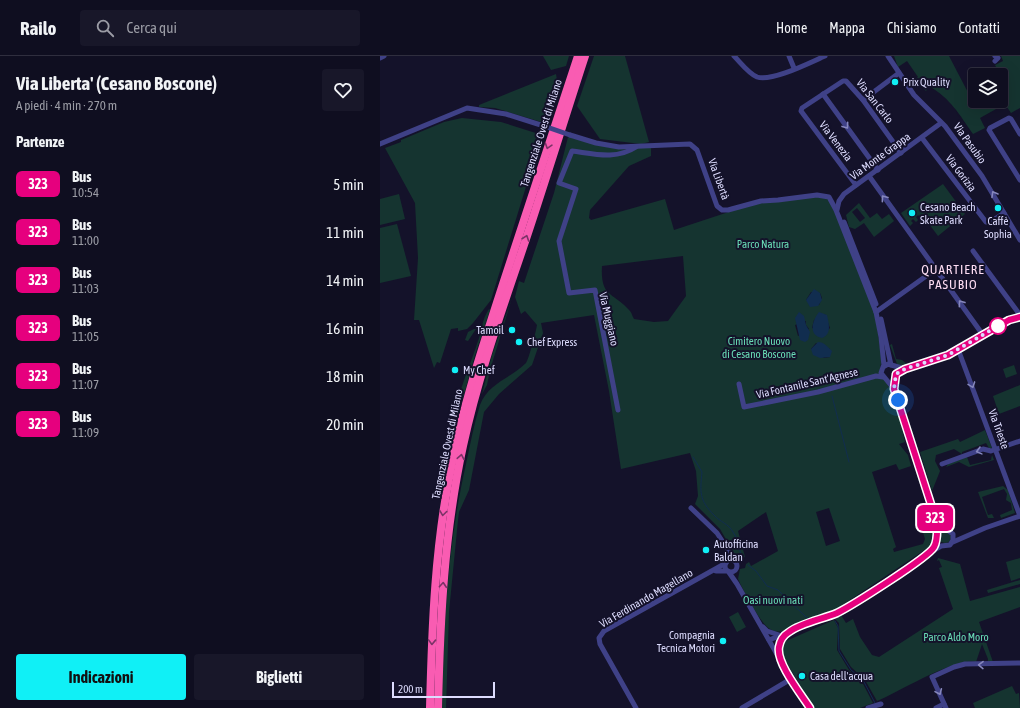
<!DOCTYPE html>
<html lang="it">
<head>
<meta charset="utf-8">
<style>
  body { margin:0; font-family:"Asap Condensed",sans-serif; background:#181729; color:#f1f3f6; height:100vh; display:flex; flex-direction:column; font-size:15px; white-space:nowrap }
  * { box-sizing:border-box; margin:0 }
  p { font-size:13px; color:#9b9ca5 }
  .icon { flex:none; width:22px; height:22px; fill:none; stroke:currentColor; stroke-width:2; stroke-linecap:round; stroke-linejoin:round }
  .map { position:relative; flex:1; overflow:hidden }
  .side { display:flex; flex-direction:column; background:#0f0e20; width:380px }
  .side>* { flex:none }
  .badge { padding:0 8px; border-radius:6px; font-size:14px; line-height:26px }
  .fabs { position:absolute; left:588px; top:12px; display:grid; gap:8px }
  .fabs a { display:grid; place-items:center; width:40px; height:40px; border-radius:4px; background:#0f0e20; box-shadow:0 4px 16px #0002,0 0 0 1px #2f2e3e; font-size:20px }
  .scale { position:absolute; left:12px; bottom:10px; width:103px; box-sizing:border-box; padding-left:4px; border:2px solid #dddcfe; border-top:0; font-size:11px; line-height:14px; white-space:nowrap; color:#dddcfe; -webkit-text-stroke:3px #14122a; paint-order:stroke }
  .you { position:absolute; width:20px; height:20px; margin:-10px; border:3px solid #fff; border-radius:50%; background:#1a73e8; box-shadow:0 0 0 6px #1a73e833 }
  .map>.badge { position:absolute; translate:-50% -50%; box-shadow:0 0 0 2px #fff }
  h2 { padding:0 16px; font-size:15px; line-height:36px }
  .round { display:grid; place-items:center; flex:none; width:42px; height:42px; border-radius:4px; background:#181729 }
  .summary { display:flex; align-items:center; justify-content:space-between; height:68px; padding:0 16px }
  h1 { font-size:19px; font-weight:700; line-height:30px }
  .cta { display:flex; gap:8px; margin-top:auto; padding:8px 16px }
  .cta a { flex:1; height:46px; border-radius:4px; background:#10f0f6; color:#111; font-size:16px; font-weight:700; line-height:46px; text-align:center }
  .cta a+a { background:#181729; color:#f1f3f6 }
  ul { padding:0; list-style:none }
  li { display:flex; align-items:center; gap:12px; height:48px; padding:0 16px }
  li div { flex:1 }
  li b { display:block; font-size:15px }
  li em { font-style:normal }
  li .badge { min-width:44px; font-weight:700; text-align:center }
  header { display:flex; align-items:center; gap:24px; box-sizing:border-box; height:56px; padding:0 20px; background:#0f0e20; border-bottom:1px solid #2f2e3e }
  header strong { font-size:19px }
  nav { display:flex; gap:22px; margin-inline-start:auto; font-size:14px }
  .search { width:280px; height:36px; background:#181729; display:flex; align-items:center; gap:10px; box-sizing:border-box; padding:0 14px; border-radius:4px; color:#9b9ca5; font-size:15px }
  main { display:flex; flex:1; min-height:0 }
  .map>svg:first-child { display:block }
  .green { fill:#153430; fill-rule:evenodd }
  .water { fill:#112d4f }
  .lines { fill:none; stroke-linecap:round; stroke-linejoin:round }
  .stream { stroke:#112d4f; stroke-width:1 }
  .minor { stroke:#3f4187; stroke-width:5 }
  .highway { stroke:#f95cb2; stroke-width:8 }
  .minor-bridge { stroke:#3f4187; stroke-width:5 }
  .oneway { stroke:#8687bd }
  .oneway2 { stroke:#7b3367 }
  .line-casing { stroke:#fff; stroke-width:9 }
  .line { stroke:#e6007e; stroke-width:6 }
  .walk { stroke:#dddcfe; stroke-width:4; stroke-dasharray:0 7.2 }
  .poi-dot { fill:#10f0f6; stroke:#14122a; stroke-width:1.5 }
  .stop-dot { fill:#fff; stroke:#e6007e; stroke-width:2 }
  .labels { text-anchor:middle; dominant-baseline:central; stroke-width:4; stroke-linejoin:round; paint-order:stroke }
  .poi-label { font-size:11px; fill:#dddcfe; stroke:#14122a; text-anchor:start }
  .street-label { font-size:11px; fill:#dddcfe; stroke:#14122a }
  .park-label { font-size:11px; fill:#69ddb7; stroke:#14122a }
  .quarter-label { font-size:13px; letter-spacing:1px; fill:#fedef4; stroke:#14122a }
</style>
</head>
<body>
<header>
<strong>Railo</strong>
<div class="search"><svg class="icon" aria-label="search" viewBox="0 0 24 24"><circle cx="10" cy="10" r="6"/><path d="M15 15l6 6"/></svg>Cerca qui</div>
<nav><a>Home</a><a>Mappa</a><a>Chi siamo</a><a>Contatti</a></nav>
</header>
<main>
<section class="side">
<div class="summary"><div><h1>Via Liberta' (Cesano Boscone)</h1><p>A piedi · 4 min · 270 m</p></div><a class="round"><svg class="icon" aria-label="heart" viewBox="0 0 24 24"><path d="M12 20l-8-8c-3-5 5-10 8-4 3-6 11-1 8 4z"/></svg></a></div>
<h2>Partenze</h2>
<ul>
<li><span class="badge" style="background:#e6007e;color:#fff">323</span><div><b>Bus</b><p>10:54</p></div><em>5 min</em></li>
<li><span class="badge" style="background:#e6007e;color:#fff">323</span><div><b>Bus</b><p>11:00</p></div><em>11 min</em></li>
<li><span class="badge" style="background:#e6007e;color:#fff">323</span><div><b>Bus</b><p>11:03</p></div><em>14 min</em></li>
<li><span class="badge" style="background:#e6007e;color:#fff">323</span><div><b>Bus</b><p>11:05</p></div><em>16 min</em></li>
<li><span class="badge" style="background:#e6007e;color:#fff">323</span><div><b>Bus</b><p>11:07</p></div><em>18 min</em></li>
<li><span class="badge" style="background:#e6007e;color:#fff">323</span><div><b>Bus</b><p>11:09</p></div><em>20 min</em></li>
</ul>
<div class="cta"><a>Indicazioni</a><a>Biglietti</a></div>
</section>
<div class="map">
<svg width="640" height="652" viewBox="0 0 640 652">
  <rect width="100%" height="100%" fill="#14122a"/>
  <g class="green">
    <path d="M163 0H189L186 10 171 14Z"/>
    <path d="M214 0H245L269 86 261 88 220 83 197 50Z"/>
    <path d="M514 0H569L593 46 621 45V30L625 28 615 9 623 5 621 0H640V52L631 57 625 48 600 62 605 72 593 78C579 58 571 43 549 30L546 35 542 31 529 28 538 21 527 5 518 11Z"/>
    <path d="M176 18 178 30 168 68 115 52 99 51V49Z"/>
    <path d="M82 62 121 66 162 79 111 244 93 267 87 273 78 275V272L71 273 60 307 57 306 54 312 39 264H34L38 202 35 147 5 92 21 86V84L64 66Z"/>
    <path d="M188 81 231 92H271V100L249 110 210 154 209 162 211 164 285 143 294 174 376 147 444 140 448 142 454 151 495 257 502 305C495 323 508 322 513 334 519 350 521 370 525 386L519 388 528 399 531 410 519 414 516 408 492 416 516 491 513 493 514 496 543 488 545 483 542 473 547 467V464L553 462C556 473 556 483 549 491L458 552 405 575C400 576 394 576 390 573 380 567 363 534 358 523L360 513 365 512 366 508 369 506 371 510 398 495 386 456 358 475 365 501 358 504 340 473 315 448 318 440 316 415 310 397 241 413 229 335 214 259 161 267 163 277 152 309 119 338 104 356 89 434 79 456 78 464 69 556 66 652H62C64 567 67 492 86 408 90 389 94 368 100 349 108 327 131 322 146 307 149 303 156 275 157 269L145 255 141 258 135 241 139 225 144 227 174 137ZM303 200 306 240 288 265 274 266 254 263C252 260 252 257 250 255 234 236 220 242 222 210ZM431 236 440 237 442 242 439 249 426 244ZM445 258 450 272 447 275 432 272 434 264ZM426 265V269L429 273 418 280 415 269ZM436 287 450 293V301L444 302 431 293ZM449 452 460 485 446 490 436 456Z"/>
    <path d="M563 128 585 158 558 180 543 160 541 162 538 159 536 161 538 164 536 166 533 163 531 165 533 167 530 170 521 157Z"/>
    <path d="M19 138 25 163 0 169V143Z"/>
    <path d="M479 147 490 162 497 157 502 163 509 158 514 165 494 181 484 167 475 173 469 171 466 159ZM477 152 485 162 480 166 472 156Z"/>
    <path d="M17 168 31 220 0 227V172Z"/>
    <path d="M132 242 110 314 107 329 102 338 112 299Z"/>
    <path d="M109 253 110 254 95 299 74 375C72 348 89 314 97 288 102 276 101 265 109 253Z"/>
    <path d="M94 273H96L88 285 85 284 88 276Z"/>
    <path d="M512 288 516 303 522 304 528 309 521 310 517 308 510 289Z"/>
    <path d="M634 309 637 318 626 322 623 313Z"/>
    <path d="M640 329V350L619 358 613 340Z"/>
    <path d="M605 374 612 392H609L606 387 582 396V398L574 393 556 399 555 405 560 415 552 435 540 396 578 383 580 386Z"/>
    <path d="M612 399 614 404 589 411 579 406 566 411 568 408 587 401 590 409 611 404Z"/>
    <path d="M623 430 628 434 635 457 621 462 620 459 632 454 631 447 626 444 627 438 624 433 602 441 608 459 612 458 614 462H608L598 436Z"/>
    <circle cx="565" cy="481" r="6"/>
    <path d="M558 502 580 508 590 545 640 531V551L599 566 613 606 608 607V603L602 588 596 606C575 601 519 636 497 645L485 624 471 611 460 593 459 567 455 563 461 559 466 567 473 563 480 581 492 599 499 601 573 553 559 512 562 511 559 504 557 505Z"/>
    <path d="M640 502V522L631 525 626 506Z"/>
    <path d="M640 524V528L608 537 607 534Z"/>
    <path d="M358 556 366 571 357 576 349 561Z"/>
    <path d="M454 564 458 572 457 594 469 614 482 626 493 647 480 652H434L403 601 402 591 406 585Z"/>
    <path d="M632 630 636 638 639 637 640 652H595L593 647Z"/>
  </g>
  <g class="water">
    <path d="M434 233 440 237 442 244 438 250 430 251 426 244Z"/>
    <path d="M419 256 424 260 426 269 430 276 428 284 425 286 420 284 415 262Z"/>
    <path d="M439 256 447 259C449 268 452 278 442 282 428 279 432 265 439 256Z"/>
    <path d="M438 286C444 286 448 291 452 295L450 301 440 302 433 299 431 293Z"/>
  </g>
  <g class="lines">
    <g class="stream">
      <path d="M452 340 469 406"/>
      <path d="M313 401 322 416C320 436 319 444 334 459 340 466 349 468 353 476 359 484 358 494 363 503"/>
      <path d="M368 509 376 515 387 530 398 534 426 561 431 564"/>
      <path d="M455 565 458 570 459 595 471 614 483 624 495 647"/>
    </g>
    <g class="minor">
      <path d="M354 0C361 7 368 17 377 21 392 26 431 6 445 0"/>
      <path d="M409 0 414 12"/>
      <path d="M508 0 534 39 565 70 602 120 640 184"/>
      <path d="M615 0 618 2 615 5"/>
      <path d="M0 2 4 0"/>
      <path d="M443 38 498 114"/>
      <path d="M483 44 519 17"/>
      <path d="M640 78 631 63 629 62 610 72 609 74 640 124"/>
      <path d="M190 79 216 87 239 91 310 88 317 94 337 150 342 154H348L381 145 398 144 437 139 449 141 456 154 496 256 501 281 504 310"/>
      <path d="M542 82 606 166H610L624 157"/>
      <path d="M0 88 87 52 126 58 164 70"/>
      <path d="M489 120 603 279"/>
      <path d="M476 129 421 55 422 52 463 25H466L483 44 521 97"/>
      <path d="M457 154 459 145 464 138 561 67"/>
      <path d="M464 166 496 248"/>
      <path d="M593 195 640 259"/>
      <path d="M496 256 556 213"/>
      <path d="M501 263 511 309"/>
      <path d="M578 293 640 460"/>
      <path d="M525 313 508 308 503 311 501 317 514 333 557 467V485L551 494"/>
      <path d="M516 318 525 313 568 299 629 264 640 261"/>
      <path d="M359 328 364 351 438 336 496 320 503 321"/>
      <path d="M238 354 215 234 189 237 179 185 196 133 179 127 192 95C215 98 236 104 256 91"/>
      <path d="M562 408 603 393 611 395 640 385"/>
      <path d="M311 452 337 477 356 506"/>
      <path d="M573 486 605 472 640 460"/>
      <circle cx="351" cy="510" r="6"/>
      <path d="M336 515H348L357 528 411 623 430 652"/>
      <path d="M383 571 387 575 399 579"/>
      <path d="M389 584 457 557 556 493 561 490 570 489 573 484V478L557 467"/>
      <path d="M399 599 400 586 408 576"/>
      <path d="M256 652 220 588 219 582 224 575 346 507"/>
      <path d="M362 652 411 623"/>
      <path d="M488 652 501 648"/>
      <path d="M556 652 564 648"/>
      <path d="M566 652 552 621 574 611 585 608 640 607"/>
    </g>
    <g class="highway">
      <path d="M50 652C52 570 55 488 72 407 84 346 104 287 123 228 148 152 173 76 198 0"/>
      <path d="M58 652C60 564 64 477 83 390 98 320 123 251 146 183 166 123 185 61 205 0"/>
    </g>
    <path class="minor-bridge" d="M164 70 190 79"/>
  </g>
  <defs><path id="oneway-chevron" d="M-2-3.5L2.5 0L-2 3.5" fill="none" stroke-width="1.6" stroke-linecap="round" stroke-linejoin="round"/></defs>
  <g class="oneway">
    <use href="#oneway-chevron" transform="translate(466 70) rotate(54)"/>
    <use href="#oneway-chevron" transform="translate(614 138) rotate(-120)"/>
    <use href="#oneway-chevron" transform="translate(504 142) rotate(-126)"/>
    <use href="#oneway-chevron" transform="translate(581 247) rotate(-126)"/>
    <use href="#oneway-chevron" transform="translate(592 329) rotate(70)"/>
    <use href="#oneway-chevron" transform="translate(599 395) rotate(165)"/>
    <use href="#oneway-chevron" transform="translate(601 609) rotate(-179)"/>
    <use href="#oneway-chevron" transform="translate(559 636) rotate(66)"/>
  </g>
  <g class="oneway2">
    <use href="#oneway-chevron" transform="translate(168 90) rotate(108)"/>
    <use href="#oneway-chevron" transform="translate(146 182) rotate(-71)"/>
    <use href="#oneway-chevron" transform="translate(81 401) rotate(-79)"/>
    <use href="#oneway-chevron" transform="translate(63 457) rotate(98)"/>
    <use href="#oneway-chevron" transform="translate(63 529) rotate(-85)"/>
    <use href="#oneway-chevron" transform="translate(52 586) rotate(92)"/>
  </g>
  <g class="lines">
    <g class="line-casing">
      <path id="line" d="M430 652C421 638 396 607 399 591 400 585 404 579 409 576 421 567 443 563 457 557 471 550 548 502 554 491 558 484 557 475 557 467L514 333 516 318 525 313 568 299 629 264 640 261"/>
    </g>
    <use href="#line" class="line"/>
    <path class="walk" d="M518 344 514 333 516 318 525 313 568 299 618 270"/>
  </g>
  <g class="poi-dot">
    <circle cx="515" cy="26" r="4"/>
    <circle cx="618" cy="152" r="4"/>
    <circle cx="532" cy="157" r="4"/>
    <circle cx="132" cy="274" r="4"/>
    <circle cx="139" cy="286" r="4"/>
    <circle cx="75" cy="314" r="4"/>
    <circle cx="326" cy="494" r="4"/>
    <circle cx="343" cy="585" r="4"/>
    <circle cx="422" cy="620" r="4"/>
  </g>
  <circle class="stop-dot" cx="618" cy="270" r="8"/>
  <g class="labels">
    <g class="poi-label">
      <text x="523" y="26">Prix Quality</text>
      <text x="540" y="151">Cesano Beach<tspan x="540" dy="13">Skate Park</tspan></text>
      <text x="618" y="165" text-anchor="middle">Caffè<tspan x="618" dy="13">Sophia</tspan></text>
      <text x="124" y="274" text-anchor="end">Tamoil</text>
      <text x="147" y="286">Chef Express</text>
      <text x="83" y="314">My Chef</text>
      <text x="334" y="488">Autofficina<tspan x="334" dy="13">Baldan</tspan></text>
      <text x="335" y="579" text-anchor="end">Compagnia<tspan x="335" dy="13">Tecnica Motori</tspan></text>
      <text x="430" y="620">Casa dell'acqua</text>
    </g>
    <g class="street-label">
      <text transform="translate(495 45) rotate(52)">Via San Carlo</text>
      <text transform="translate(161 77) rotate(-72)">Tangenziale Ovest di Milano</text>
      <text transform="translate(456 85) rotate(53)">Via Venezia</text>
      <text transform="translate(590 87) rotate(54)">Via Pasubio</text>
      <text transform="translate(500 100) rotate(-36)">Via Monte Grappa</text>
      <text transform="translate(581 117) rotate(53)">Via Gorizia</text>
      <text transform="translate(339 123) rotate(70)">Via Libertà</text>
      <text transform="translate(229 263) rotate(77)">Via Muggiano</text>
      <text transform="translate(427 327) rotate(-13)">Via Fontanile Sant'Agnese</text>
      <text transform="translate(619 373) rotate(70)">Via Trieste</text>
      <text transform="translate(67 388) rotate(-78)">Tangenziale Ovest di Milano</text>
      <text transform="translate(266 542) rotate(-30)">Via Ferdinando Magellano</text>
    </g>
    <g class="park-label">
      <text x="383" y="188">Parco Natura</text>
      <text x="379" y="285">Cimitero Nuovo<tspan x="379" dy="13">di Cesano Boscone</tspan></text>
      <text x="393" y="544">Oasi nuovi nati</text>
      <text x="576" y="581">Parco Aldo Moro</text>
    </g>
    <g class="quarter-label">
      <text x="573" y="213">QUARTIERE<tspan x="573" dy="15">PASUBIO</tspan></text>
    </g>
  </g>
</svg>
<div class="fabs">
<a><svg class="icon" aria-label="layers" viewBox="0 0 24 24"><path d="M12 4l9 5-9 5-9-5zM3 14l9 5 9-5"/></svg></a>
</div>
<div class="scale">200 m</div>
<div class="you" style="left:518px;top:344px"></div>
<b class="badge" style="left:555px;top:462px;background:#e6007e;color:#fff">323</b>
</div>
</main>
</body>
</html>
